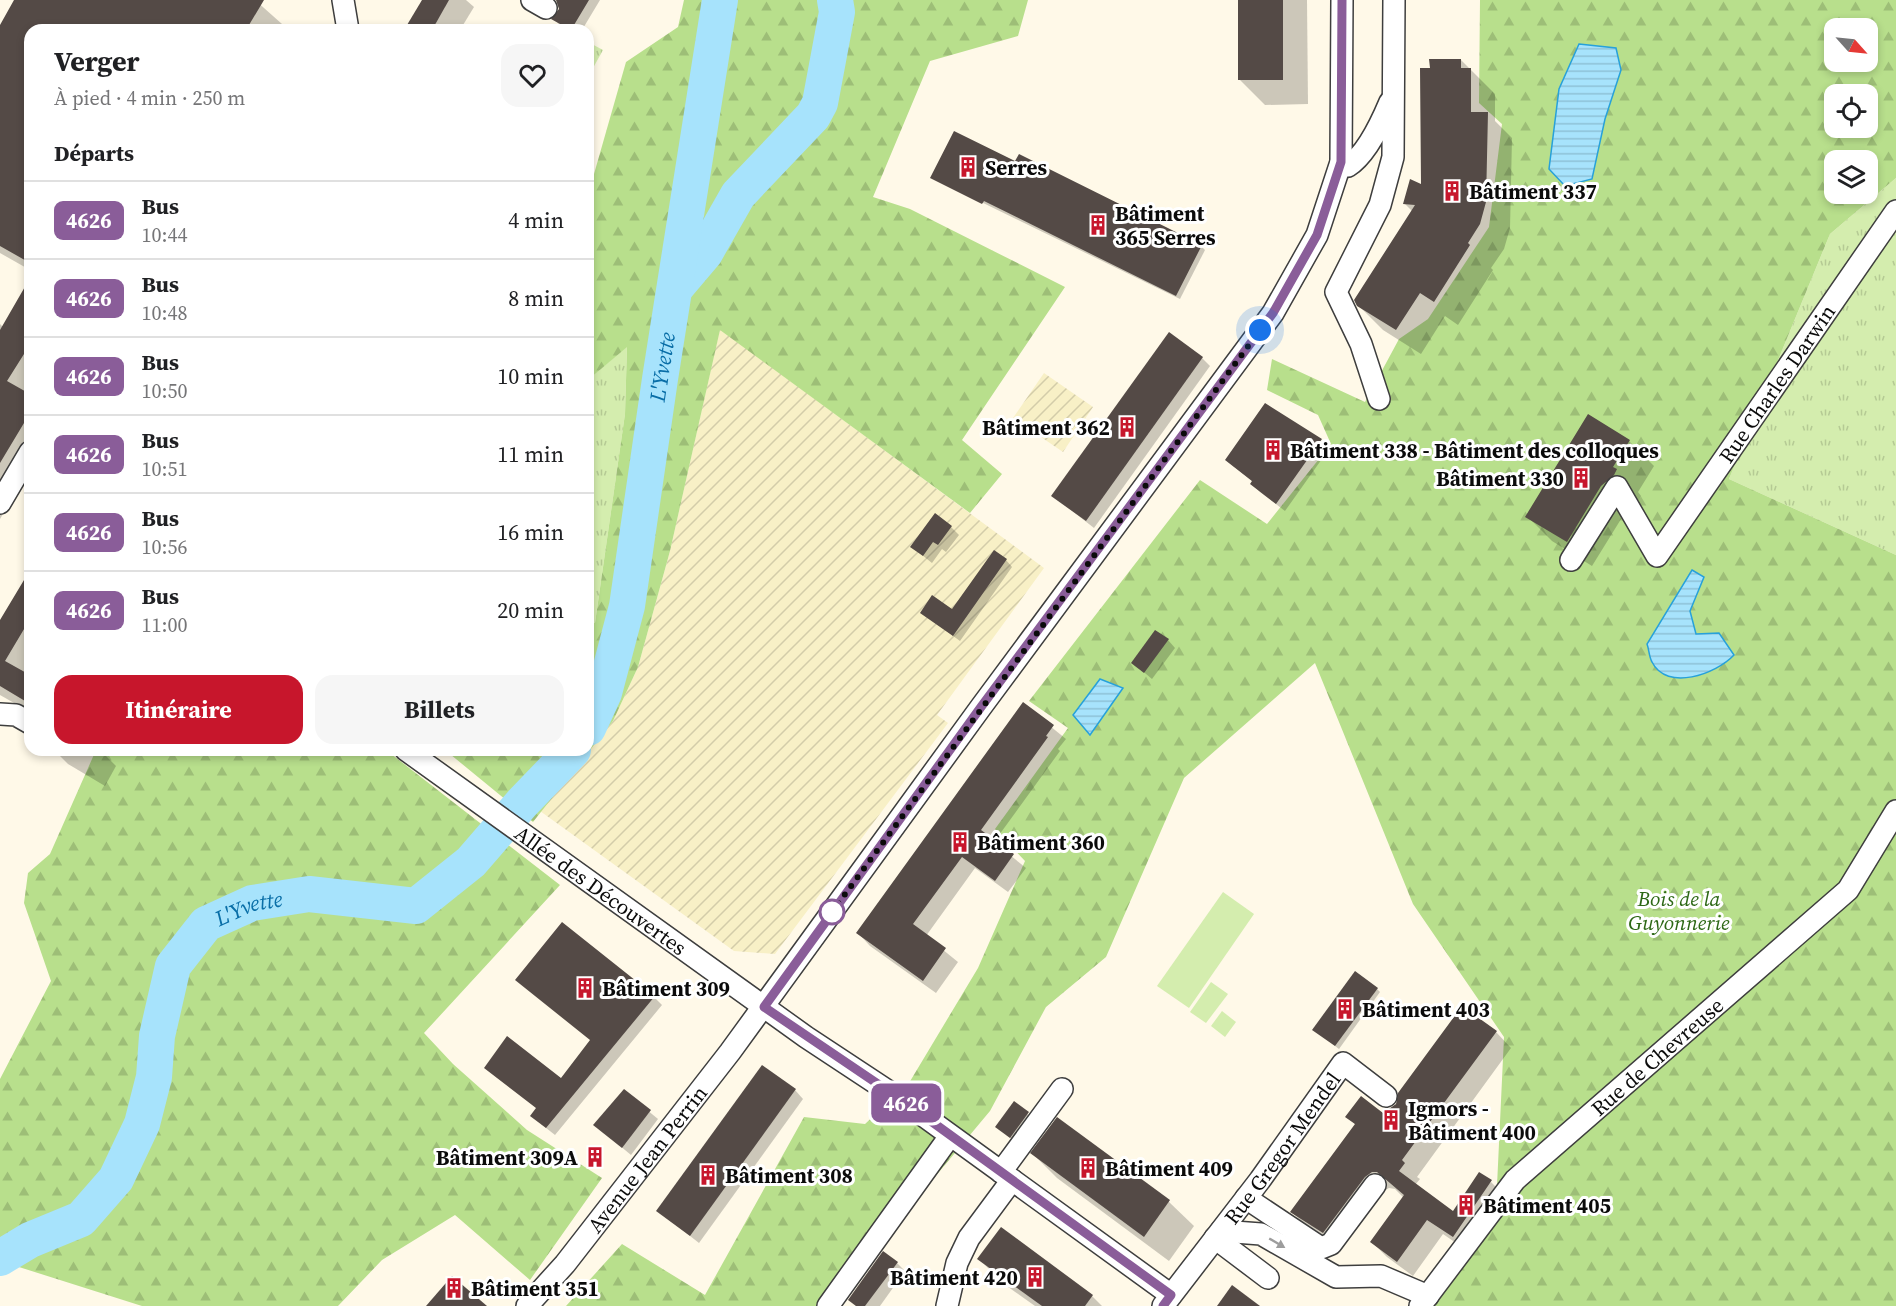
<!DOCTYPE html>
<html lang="fr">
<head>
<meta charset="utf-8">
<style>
  body { margin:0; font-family:"Source Serif 4",serif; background:#f6f6f6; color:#202124; height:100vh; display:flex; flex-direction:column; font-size:22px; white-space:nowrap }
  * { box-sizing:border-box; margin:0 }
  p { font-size:20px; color:#757577 }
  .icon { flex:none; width:33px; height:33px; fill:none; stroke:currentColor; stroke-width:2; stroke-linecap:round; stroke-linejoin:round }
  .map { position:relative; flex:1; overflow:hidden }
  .side { position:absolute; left:24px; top:24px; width:570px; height:732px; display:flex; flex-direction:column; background:#fff; border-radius:18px; box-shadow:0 3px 9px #0003 }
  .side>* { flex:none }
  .badge { padding:0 12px; border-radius:9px; font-size:21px; line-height:39px }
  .needle { width:39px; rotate:117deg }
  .controls { position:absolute; left:1824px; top:18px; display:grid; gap:12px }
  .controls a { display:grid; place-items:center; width:54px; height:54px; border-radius:12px; background:#fff; box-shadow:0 3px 9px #0003; font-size:30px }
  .you { position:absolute; width:30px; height:30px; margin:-15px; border:4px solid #fff; border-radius:50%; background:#1a73e8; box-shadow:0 0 0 9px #1a73e833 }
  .map>.badge { position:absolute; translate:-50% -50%; box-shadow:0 0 0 3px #fff }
  h2 { padding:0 30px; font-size:22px; line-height:54px }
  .round { display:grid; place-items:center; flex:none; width:63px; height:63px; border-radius:18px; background:#f6f6f6 }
  .overview { display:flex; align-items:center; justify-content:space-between; height:102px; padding:0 30px }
  h1 { font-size:28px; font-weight:700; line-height:45px }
  .button { display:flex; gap:12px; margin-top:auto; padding:12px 30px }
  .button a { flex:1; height:69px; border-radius:18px; background:#c7162c; color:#fff; font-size:24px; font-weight:700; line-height:69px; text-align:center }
  .button a+a { background:#f6f6f6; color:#202124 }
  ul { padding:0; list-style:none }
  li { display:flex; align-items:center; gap:18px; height:78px; padding:0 30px; border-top:2px solid #e0e0e0 }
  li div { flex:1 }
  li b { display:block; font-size:22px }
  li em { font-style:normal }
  li .badge { min-width:66px; font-weight:700; text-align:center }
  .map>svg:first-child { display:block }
  .farmland { fill:url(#farmland-furrows) }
  .grass { fill:url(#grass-tufts) }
  .forest { fill:url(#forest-firs); fill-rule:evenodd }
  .park { fill:#d4edae }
  .water { fill:url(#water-rules); stroke:#27a1da; stroke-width:1.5 }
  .shadow { fill:#0003 }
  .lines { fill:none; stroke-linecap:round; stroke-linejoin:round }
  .river { stroke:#a7e3fc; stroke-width:36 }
  .building { fill:#544a46 }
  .minor-casing { stroke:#3e3e3e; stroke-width:24 }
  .minor { stroke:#fff; stroke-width:21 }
  .oneway { fill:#9d9d9d }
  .line-casing { stroke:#fff; stroke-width:14 }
  .line { stroke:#8a5d99; stroke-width:9 }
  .walk { stroke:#0b0b0b; stroke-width:6; stroke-dasharray:0 10.8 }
  .stop-dot { fill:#fff; stroke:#8a5d99; stroke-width:3 }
  .labels { text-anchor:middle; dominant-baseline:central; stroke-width:6; stroke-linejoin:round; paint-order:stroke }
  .poi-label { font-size:21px; font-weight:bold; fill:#0b0b0b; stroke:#fff; text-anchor:start }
  .street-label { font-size:21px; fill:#0b0b0b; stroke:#fff }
  .park-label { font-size:21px; font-style:italic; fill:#2d6816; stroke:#fff }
  .water-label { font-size:22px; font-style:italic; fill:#096ea7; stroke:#fff }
</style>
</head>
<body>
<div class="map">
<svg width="1896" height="1306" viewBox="0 0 1896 1306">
  <defs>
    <pattern id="farmland-furrows" width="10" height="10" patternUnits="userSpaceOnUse" patternTransform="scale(1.5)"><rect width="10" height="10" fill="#f8f0c6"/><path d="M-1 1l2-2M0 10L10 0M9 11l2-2" fill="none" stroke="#d3cca9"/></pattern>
    <pattern id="grass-tufts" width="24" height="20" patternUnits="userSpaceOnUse" patternTransform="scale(1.5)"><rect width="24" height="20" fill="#d4edae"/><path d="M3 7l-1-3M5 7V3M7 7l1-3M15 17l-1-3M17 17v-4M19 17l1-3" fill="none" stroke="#b5ca94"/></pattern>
    <pattern id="forest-firs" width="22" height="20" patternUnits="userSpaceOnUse" patternTransform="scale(1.5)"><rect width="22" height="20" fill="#b8df8c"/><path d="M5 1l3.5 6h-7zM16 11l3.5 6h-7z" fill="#9dbe77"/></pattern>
    <pattern id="water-rules" width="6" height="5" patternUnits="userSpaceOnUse" patternTransform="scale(1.5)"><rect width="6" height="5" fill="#a7e3fc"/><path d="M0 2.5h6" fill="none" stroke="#8ec1d7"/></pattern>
  </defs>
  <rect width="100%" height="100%" fill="#fff9e8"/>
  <g class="farmland">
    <path d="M720 329 1044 568 937 715 948 723 775 954 734 951 540 811 613 721 638 667 670 551Z"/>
    <path d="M1044 373 1093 407 1063 452 1013 418Z"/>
  </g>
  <g class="grass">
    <path d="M588 42 603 50 588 77Z"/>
    <path d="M1896 178V555L1729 479 1830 234Z"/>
    <path d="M627 346 625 414 595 623H588V380Z"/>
  </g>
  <g class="forest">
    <path d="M684 0H1028L1018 36 930 61 873 197 910 209 1065 287 962 440 1002 474 970 513 720 330 670 551 638 667 613 721 533 822 445 750H588V623H595L625 414 627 347 588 380V195L626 62 678 27Z"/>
    <path d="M1480 0H1896V178L1830 234 1729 479 1896 555V1306H1435L1496 1207 1504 1037 1413 904 1315 663 1184 778 1106 957 1046 1007 990 1111 827 1306H566L622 1244 705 1295 804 1117 865 1124 909 1083 978 968 1025 861 995 829 1068 728 1029 701 1200 480 1267 524 1331 444 1318 415 1267 390 1272 359 1365 402 1399 339 1428 319 1489 227 1502 124 1479 103ZM1834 28H1868V62H1834ZM1834 94H1868V128H1834ZM1834 160H1868V194H1834Z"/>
    <path d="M96 750H386L560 885 424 1033 453 1064 527 1130 602 1178 530 1280 455 1215 382 1260 338 1306H142L0 1261V1079L51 981 24 903 28 873 50 854Z"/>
  </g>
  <g class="park">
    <path d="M1223 892 1254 914 1189 1008 1157 986Z"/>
    <path d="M1211 982 1228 994 1206 1023 1190 1012Z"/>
    <path d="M1222 1011 1236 1022 1225 1037 1211 1026Z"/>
  </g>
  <g class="water">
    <path d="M1579 44 1616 48 1621 70 1605 119 1592 179 1565 186 1549 169 1559 89Z"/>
    <path d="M1692 570 1704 577 1690 611 1696 634 1719 633 1734 655C1716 674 1667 692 1652 662 1649 657 1649 649 1647 644Z"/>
    <path d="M1100 679 1123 688 1090 735 1073 715Z"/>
  </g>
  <g class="shadow">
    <path d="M16 0H255L282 24 278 30H30V270L0 253V28Z"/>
    <path d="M424 0H466L474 7 460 30H406Z"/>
    <path d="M557 0H600L582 30H566L553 19 560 9Z"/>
    <path d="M1239 0H1307L1308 104 1265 105 1240 80Z"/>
    <path d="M1461 60 1495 94V121L1512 138 1510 228 1504 249 1491 268 1493 270 1458 325 1445 316 1421 354 1383 330 1358 305 1413 212 1405 204 1422 187 1431 69Z"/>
    <path d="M1016 163 1201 246 1205 250 1180 299 932 178Z"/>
    <path d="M30 281V468L0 519V324L3 327Z"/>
    <path d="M1202 358 1210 366 1094 528 1053 496Z"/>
    <path d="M1321 441 1329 449 1285 511 1260 492 1252 484 1253 482 1226 460Z"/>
    <path d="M1629 441 1654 466 1638 492 1641 496 1639 500 1626 511 1592 566 1552 541 1527 516Z"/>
    <path d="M951 527 959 535 946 552 942 549 932 563 912 547Z"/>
    <path d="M1006 560 1012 567 960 641 922 613 953 611Z"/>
    <path d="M30 572V712L0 695V623Z"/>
    <path d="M1168 640 1175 648 1152 679 1133 663Z"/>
    <path d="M1023 704 1066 739 1058 749 1060 751 994 842 1026 868 1008 892 975 868 926 936 958 962 936 993 870 946 858 933Z"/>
    <path d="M54 750H100L116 766 105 786 68 764Z"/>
    <path d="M517 980 654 997 662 1005 555 1135 541 1124 538 1109 486 1068 561 1080 592 1041Z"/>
    <path d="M1377 989 1380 992 1339 1049 1318 1033Z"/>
    <path d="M1496 1032 1511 1048 1417 1177 1420 1179 1415 1185 1453 1213 1491 1182 1506 1197 1469 1252 1443 1234 1413 1276 1387 1257 1372 1242 1404 1198 1395 1189 1389 1188 1380 1193 1339 1248 1307 1227 1292 1212 1356 1125 1347 1117 1383 1115Z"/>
    <path d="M795 1090 803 1099 699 1243 658 1211Z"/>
    <path d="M624 1091 658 1119 631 1155 595 1125Z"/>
    <path d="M1015 1103 1036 1122 1019 1145 997 1127Z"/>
    <path d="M1057 1120 1169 1202 1194 1226 1169 1261 1057 1178 1032 1153Z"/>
    <path d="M979 1259 1092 1296 1102 1306H1035L1004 1284Z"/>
    <path d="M897 1263 905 1271 880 1306H856L850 1300Z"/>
  </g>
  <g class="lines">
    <g class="river">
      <path d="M677 286 705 253 738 195 813 116 820 103 837 12 835 0"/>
      <path id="s1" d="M588 728 604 693 627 606 660 379 720 0"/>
      <path id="s2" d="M0 1258 30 1240 81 1219 116 1179 142 1124 154 1077 157 1036 173 966 206 924 252 903 309 894 416 906 471 862 522 803 573 750"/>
    </g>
  </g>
  <g class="building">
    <path d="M14 0H264L246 30H30V263L0 246V25Z"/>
    <path d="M422 0H449L432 30H404Z"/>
    <path d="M556 0H589L571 30 551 19 559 9Z"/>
    <rect x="1238" y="0" width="45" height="80"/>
    <path d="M1429 59H1461V68H1471V112H1488L1486 202 1480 224 1468 243 1470 245 1434 302 1420 293 1396 330 1357 306 1354 300 1415 205 1403 204 1410 179 1421 184 1420 68H1430Z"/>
    <path d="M954 131 1015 161 1019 154 1202 245 1176 296 984 201 982 204 930 178Z"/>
    <path d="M30 278V357L24 354 7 381 30 394V413L0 463V330Z"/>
    <path d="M1169 332 1203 357 1086 521 1051 496Z"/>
    <path d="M1265 403 1322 439 1276 504 1250 484 1252 481 1225 460Z"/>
    <path d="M1588 414 1630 440 1613 467 1617 469 1614 475 1601 486 1567 542 1525 517Z"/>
    <path d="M935 513 952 526 938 545 933 542 923 556 910 547Z"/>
    <path d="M994 550 1007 559 953 636 920 613 932 595 952 609Z"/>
    <path d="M30 570V619L5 661 30 675V704L0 686V620Z"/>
    <path d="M1155 630 1169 639 1144 673 1131 663Z"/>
    <path d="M1023 702 1054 725 1046 736 1048 737 981 830 1014 854 995 881 962 857 913 924 946 948 923 981 856 933Z"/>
    <path d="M562 922 655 996 546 1128 530 1116 536 1108 484 1068 507 1036 561 1078 590 1040 515 980Z"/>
    <path d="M1355 971 1378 988 1335 1046 1312 1030Z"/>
    <path d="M1462 1006 1497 1031 1402 1160 1405 1163 1399 1171 1453 1211 1479 1172 1492 1180 1453 1237 1427 1220 1397 1262 1370 1242 1404 1195 1377 1172H1372L1365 1177 1323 1233 1290 1212 1355 1124 1345 1117 1361 1096 1383 1113 1396 1104 1398 1093Z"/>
    <path d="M762 1065 796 1089 690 1236 656 1211Z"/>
    <path d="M624 1089 651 1110 622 1148 593 1125Z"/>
    <path d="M1014 1101 1029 1112 1010 1138 995 1127Z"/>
    <path d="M1057 1117 1170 1200 1144 1237 1030 1153Z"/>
    <path d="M1001 1227 1093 1295 1085 1306H1042L977 1259Z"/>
    <path d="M883 1251 898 1262 865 1306H856L848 1300Z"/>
    <path d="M452 1276 487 1306H426Z"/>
    <path d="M1232 1285 1260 1306H1217Z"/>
  </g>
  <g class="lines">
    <g class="minor-casing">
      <g id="minor">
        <path d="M343 0 348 30"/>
        <path d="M532 0 546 8"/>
        <path d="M1341 162 1348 166C1366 155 1382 121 1390 102"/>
        <path d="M1379 399 1361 344 1336 292 1380 205 1393 157 1394 0"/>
        <path d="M0 503 30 452"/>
        <path id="s3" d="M1571 560 1617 487 1657 556 1896 211"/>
        <path d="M0 714 16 715 30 723"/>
        <path id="s4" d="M406 750 806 1037 906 1103 1171 1295"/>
        <path d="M1001 1172 1062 1089"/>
        <path d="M1246 1198 1321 1248 1331 1244 1375 1185"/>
        <path d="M1221 1231 1261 1234 1336 1277 1381 1276 1428 1296"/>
        <path d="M1215 1238 1268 1278"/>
        <path id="s5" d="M527 1306 565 1264 730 1052 981 707 1273 313 1317 235 1341 162 1342 0"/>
        <path d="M828 1306 950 1136"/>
        <path d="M947 1306 957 1263 969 1238 1012 1180"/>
        <path id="s6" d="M1163 1306 1260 1180 1343 1063 1386 1096"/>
        <path id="s7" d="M1420 1306 1515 1180 1848 890 1896 811"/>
      </g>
    </g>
    <use href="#minor" class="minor"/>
  </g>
  <defs><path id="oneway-solid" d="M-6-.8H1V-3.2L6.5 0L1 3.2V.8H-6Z" transform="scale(1.5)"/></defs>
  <use class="oneway" href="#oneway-solid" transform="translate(1277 1243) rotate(30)"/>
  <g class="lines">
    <g class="line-casing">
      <path id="line" d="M1163 1306 1171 1295 906 1103 764 1007 981 707 1273 313 1317 235 1341 162 1342 0"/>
    </g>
    <use href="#line" class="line"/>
    <path class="walk" d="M832 912 1260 330"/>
  </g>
  <defs>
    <g id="building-bare" transform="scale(1.62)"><path d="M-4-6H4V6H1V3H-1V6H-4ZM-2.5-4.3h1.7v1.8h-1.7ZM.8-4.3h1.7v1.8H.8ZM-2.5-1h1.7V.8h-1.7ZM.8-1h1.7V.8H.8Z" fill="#c7162c" stroke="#fff" stroke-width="2.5" paint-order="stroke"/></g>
  </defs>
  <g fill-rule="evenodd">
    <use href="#building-bare" x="968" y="167"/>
    <use href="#building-bare" x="1452" y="191"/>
    <use href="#building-bare" x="1098" y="225"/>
    <use href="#building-bare" x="1127" y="427"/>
    <use href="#building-bare" x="1273" y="450"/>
    <use href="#building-bare" x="1581" y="478"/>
    <use href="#building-bare" x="960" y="842"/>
    <use href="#building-bare" x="585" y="988"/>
    <use href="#building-bare" x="1345" y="1009"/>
    <use href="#building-bare" x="1391" y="1120"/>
    <use href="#building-bare" x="595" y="1157"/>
    <use href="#building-bare" x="1088" y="1168"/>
    <use href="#building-bare" x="708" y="1175"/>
    <use href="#building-bare" x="1466" y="1205"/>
    <use href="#building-bare" x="1035" y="1277"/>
    <use href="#building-bare" x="454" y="1288"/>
  </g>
  <circle class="stop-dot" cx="832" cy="912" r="12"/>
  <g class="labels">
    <g class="poi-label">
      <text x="985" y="167">Serres</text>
      <text x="1469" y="191">Bâtiment 337</text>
      <text x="1115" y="213">Bâtiment<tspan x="1115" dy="24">365 Serres</tspan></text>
      <text x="1110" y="427" text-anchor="end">Bâtiment 362</text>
      <text x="1290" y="450">Bâtiment 338 - Bâtiment des colloques</text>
      <text x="1564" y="478" text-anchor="end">Bâtiment 330</text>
      <text x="977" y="842">Bâtiment 360</text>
      <text x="602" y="988">Bâtiment 309</text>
      <text x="1362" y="1009">Bâtiment 403</text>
      <text x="1408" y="1108">Igmors -<tspan x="1408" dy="24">Bâtiment 400</tspan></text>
      <text x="578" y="1157" text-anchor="end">Bâtiment 309A</text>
      <text x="1105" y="1168">Bâtiment 409</text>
      <text x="725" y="1175">Bâtiment 308</text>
      <text x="1483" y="1205">Bâtiment 405</text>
      <text x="1018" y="1277" text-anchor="end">Bâtiment 420</text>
      <text x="471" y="1288">Bâtiment 351</text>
    </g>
    <g class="street-label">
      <text stroke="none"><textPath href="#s3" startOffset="376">Rue Charles Darwin</textPath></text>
      <text stroke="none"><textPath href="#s4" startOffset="240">Allée des Découvertes</textPath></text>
      <text stroke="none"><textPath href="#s7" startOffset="346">Rue de Chevreuse</textPath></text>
      <text stroke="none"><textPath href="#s6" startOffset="198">Rue Gregor Mendel</textPath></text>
      <text stroke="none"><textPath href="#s5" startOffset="190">Avenue Jean Perrin</textPath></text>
    </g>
    <g class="park-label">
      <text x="1679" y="898">Bois de la<tspan x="1679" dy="24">Guyonnerie</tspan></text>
    </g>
    <g class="water-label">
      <text stroke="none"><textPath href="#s1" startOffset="370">L'Yvette</textPath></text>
      <text stroke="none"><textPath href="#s2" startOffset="465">L'Yvette</textPath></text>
    </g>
  </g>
</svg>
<div class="controls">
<a><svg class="needle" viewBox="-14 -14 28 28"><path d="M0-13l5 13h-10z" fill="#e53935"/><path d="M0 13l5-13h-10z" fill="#757577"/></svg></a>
<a><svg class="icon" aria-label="locate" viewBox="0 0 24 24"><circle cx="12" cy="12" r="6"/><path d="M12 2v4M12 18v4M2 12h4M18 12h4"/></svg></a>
<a><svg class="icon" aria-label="layers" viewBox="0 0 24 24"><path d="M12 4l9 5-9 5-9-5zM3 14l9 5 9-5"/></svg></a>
</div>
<div class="you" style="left:1260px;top:330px"></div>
<b class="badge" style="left:906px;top:1103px;background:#8a5d99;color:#fff">4626</b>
<section class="side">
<div class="overview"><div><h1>Verger</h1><p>À pied · 4 min · 250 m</p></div><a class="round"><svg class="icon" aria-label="heart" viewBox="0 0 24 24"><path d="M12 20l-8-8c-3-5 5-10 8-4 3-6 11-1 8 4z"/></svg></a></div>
<h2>Départs</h2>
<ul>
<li><span class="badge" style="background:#8a5d99;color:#fff">4626</span><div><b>Bus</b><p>10:44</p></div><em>4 min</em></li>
<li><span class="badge" style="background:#8a5d99;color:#fff">4626</span><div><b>Bus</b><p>10:48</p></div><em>8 min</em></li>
<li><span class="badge" style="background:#8a5d99;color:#fff">4626</span><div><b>Bus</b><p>10:50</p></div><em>10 min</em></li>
<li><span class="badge" style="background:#8a5d99;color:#fff">4626</span><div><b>Bus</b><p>10:51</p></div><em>11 min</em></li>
<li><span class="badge" style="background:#8a5d99;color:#fff">4626</span><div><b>Bus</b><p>10:56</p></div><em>16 min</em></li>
<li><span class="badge" style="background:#8a5d99;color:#fff">4626</span><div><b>Bus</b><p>11:00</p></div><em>20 min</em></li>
</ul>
<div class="button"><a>Itinéraire</a><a>Billets</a></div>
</section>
</div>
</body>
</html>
